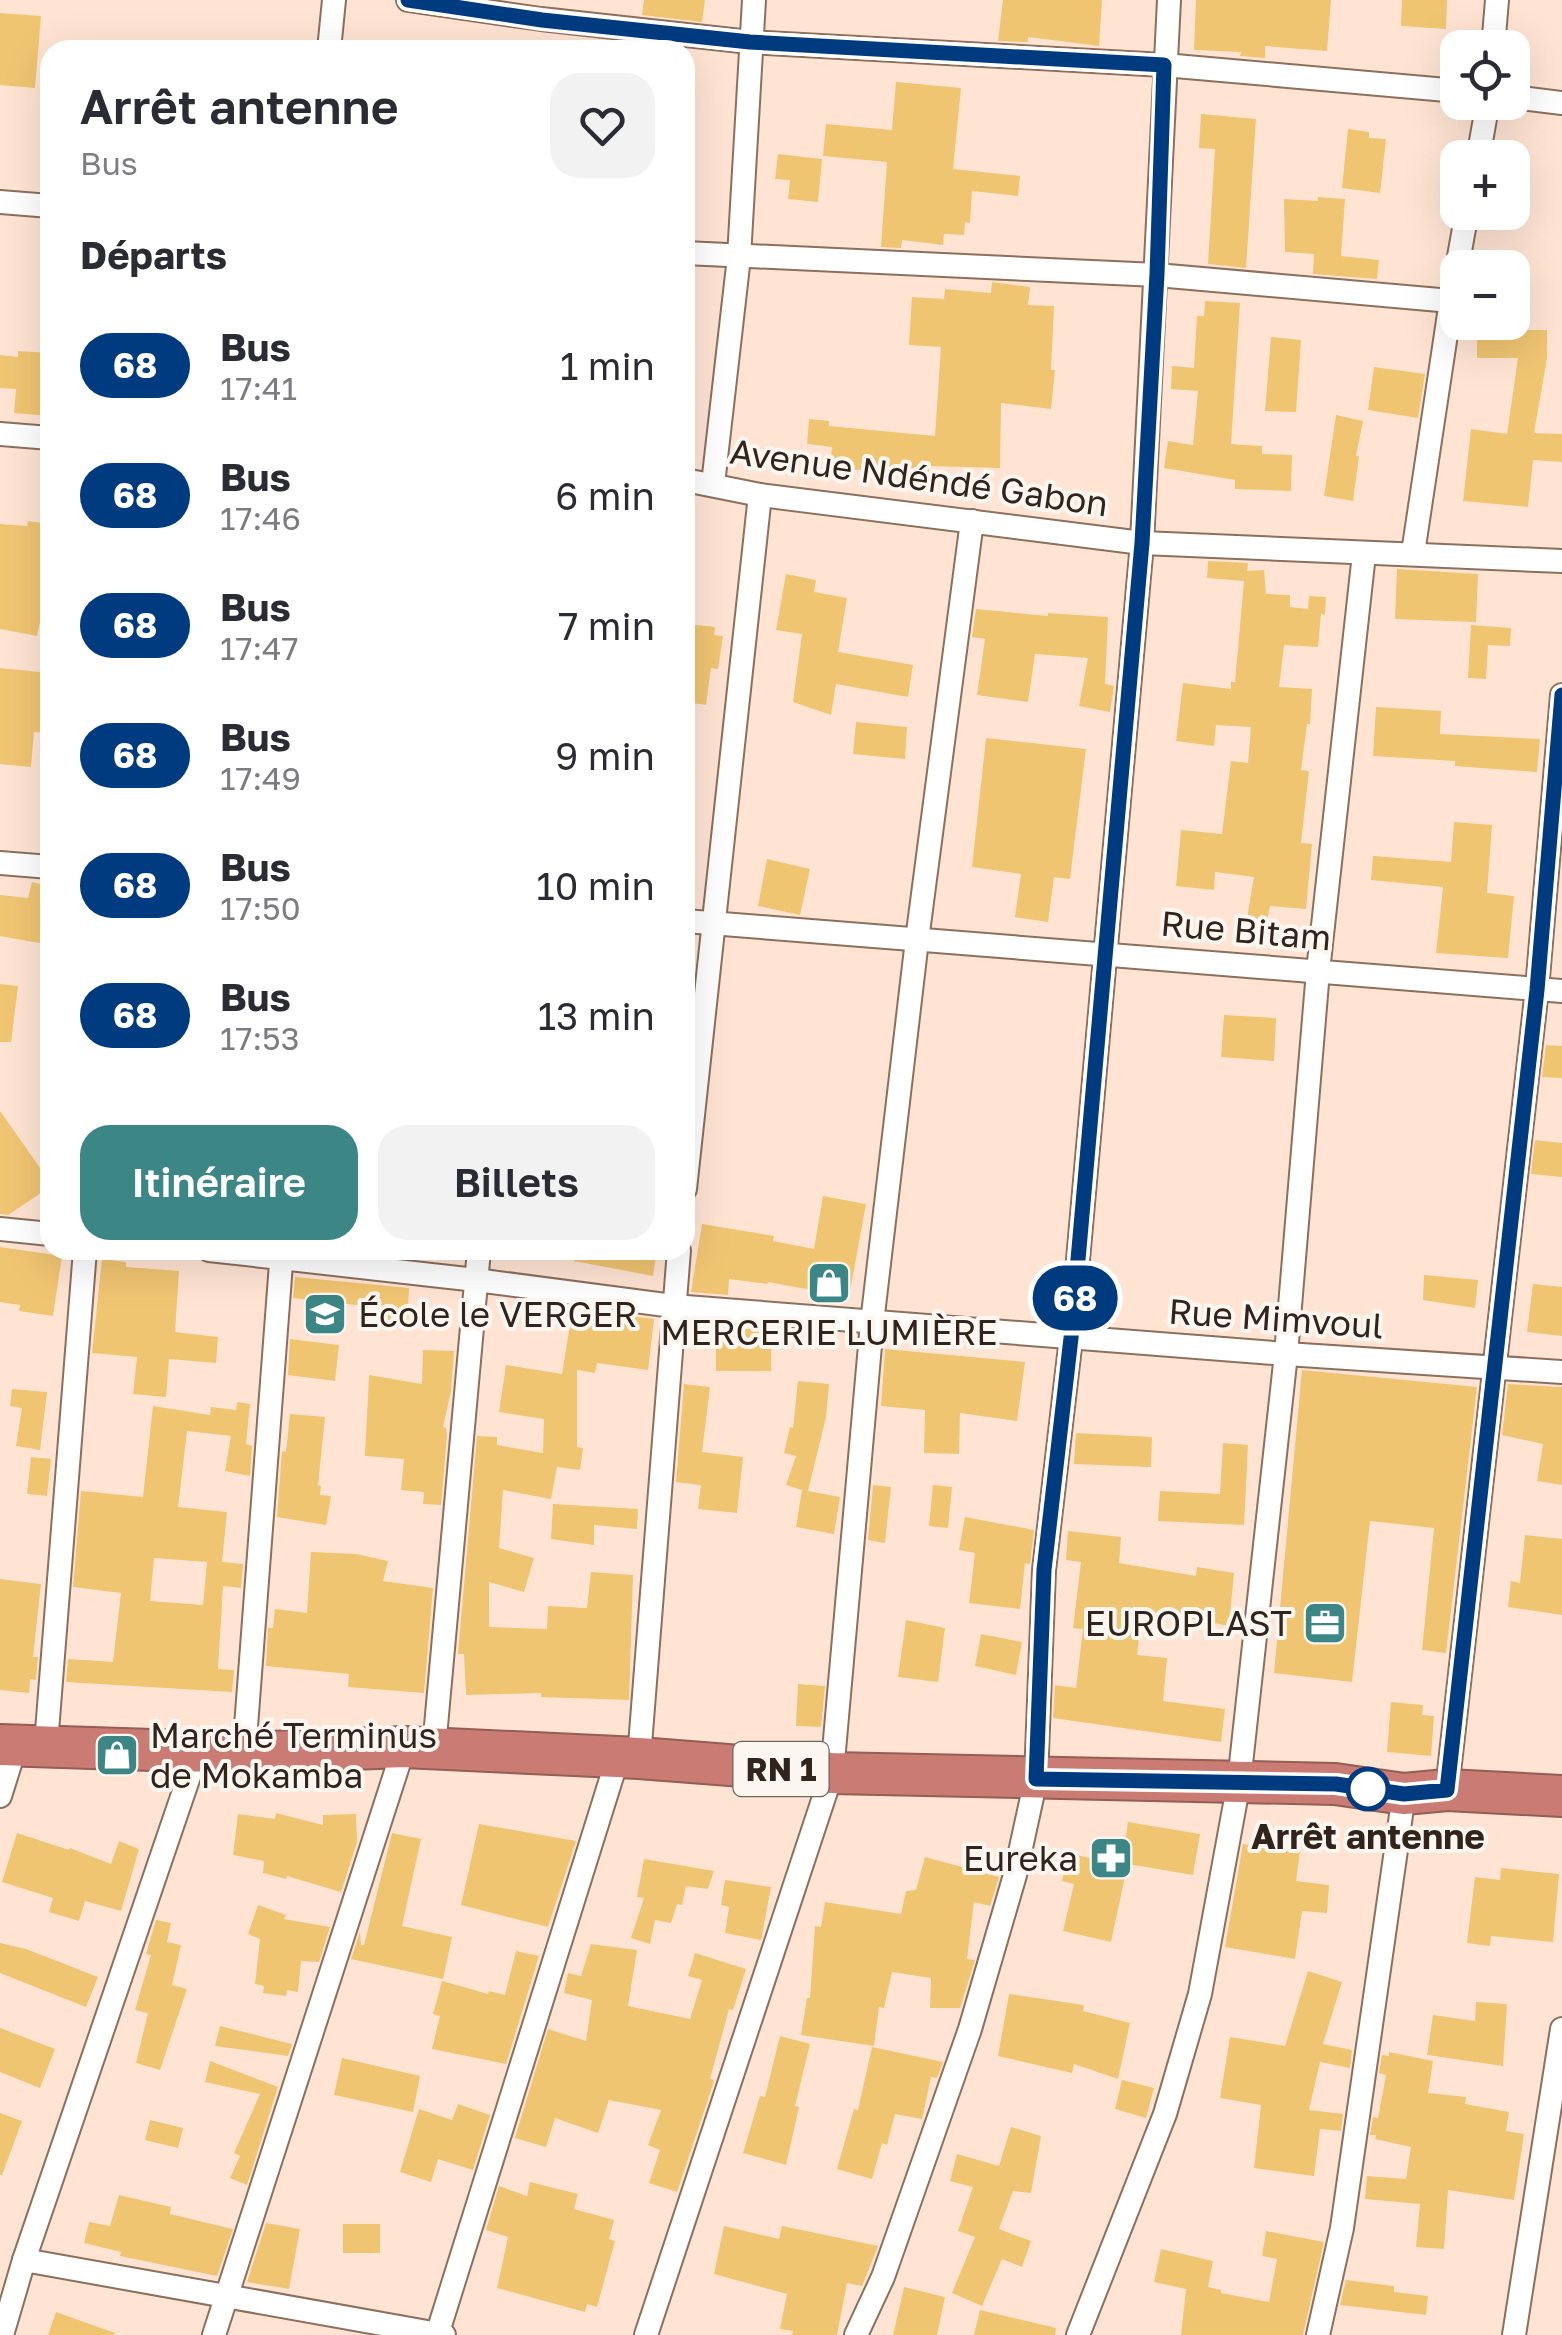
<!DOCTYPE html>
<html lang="fr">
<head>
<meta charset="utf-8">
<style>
  body { margin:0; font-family:"Golos Text",sans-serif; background:#f2f2f3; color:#2b2b33; height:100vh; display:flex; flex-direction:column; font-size:38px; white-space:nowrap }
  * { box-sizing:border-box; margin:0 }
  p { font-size:32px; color:#7c7c81 }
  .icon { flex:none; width:55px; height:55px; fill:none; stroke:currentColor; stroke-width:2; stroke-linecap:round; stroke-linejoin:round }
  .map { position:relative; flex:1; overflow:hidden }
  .side { position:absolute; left:40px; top:40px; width:655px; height:1220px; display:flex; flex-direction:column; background:#fff; border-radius:30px; box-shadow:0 10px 40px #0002 }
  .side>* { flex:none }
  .badge { padding:0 20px; border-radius:32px; font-size:35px; line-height:65px }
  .tools { position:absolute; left:1440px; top:30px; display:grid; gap:20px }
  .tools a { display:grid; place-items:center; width:90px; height:90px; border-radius:20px; background:#fff; box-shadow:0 10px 40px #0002; font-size:50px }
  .map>.badge { position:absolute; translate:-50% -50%; box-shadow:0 0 0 5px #fff }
  h2 { padding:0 40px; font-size:38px; line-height:90px }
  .round { display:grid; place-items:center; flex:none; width:105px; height:105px; border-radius:30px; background:#f2f2f3 }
  .summary { display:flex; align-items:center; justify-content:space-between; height:170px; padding:0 40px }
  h1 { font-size:48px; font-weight:600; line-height:75px }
  .action { display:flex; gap:20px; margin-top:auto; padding:20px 40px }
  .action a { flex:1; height:115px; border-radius:30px; background:#3d8686; color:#fff; font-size:40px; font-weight:600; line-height:115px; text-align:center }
  .action a+a { background:#f2f2f3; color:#2b2b33 }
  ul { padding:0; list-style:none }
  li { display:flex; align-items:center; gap:30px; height:130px; padding:0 40px }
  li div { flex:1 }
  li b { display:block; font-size:38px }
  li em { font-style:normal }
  li .badge { min-width:110px; font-weight:700; text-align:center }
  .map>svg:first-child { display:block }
  .building { fill:#f0c572; fill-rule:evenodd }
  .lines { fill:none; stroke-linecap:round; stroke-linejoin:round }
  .street-casing { stroke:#8c6f5d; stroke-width:26 }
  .highway-casing { stroke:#945d55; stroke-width:44 }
  .street { stroke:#fff; stroke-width:22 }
  .highway { stroke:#ca7c74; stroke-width:40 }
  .line-casing { stroke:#fff; stroke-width:22 }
  .line { stroke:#003b80; stroke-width:15 }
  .stop-dot { fill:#fff; stroke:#003b80; stroke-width:5 }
  .labels { text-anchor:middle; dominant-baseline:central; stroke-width:8; stroke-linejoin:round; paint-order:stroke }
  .shield { fill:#fcf6f1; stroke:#6d635c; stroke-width:2.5 }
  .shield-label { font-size:32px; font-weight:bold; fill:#30241c }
  .street-label { font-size:35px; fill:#30241c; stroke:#fcf6f1 }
  .poi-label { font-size:35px; fill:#30241c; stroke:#fcf6f1; text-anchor:start }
  .stop-label { font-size:35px; font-weight:bold; fill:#30241c; stroke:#fcf6f1 }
</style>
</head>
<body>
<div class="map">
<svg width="1562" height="2335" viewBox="0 0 1562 2335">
  <rect width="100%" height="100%" fill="#ffe4d3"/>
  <g class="building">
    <path d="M644 0H705L702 22 642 15Z"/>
    <path d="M1003 0H1102L1099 46 1028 37V42L998 41Z"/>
    <path d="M1196 0H1331L1327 51 1265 46V58L1240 56 1241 52 1194 50Z"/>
    <path d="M1402 0H1447L1446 29 1401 26Z"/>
    <path d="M0 13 41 16 35 88 0 85Z"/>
    <path d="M896 82 961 88 953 169 1020 176 1018 196 972 191 970 223 965 222 964 235 944 234 943 245 902 240 901 248 881 247 887 162 823 156 826 124 892 130Z"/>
    <path d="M1201 114 1256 119 1246 268 1208 264 1215 149 1199 148Z"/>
    <path d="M1348 129 1369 132V138L1386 139 1380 193 1342 188Z"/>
    <path d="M778 154 822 159 818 202 788 199 790 180 775 179Z"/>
    <path d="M1318 197 1345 199 1341 256 1379 260 1377 279 1313 274 1314 254 1285 252 1284 199 1318 201Z"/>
    <path d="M992 282 1030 287 1028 305 1054 306 1051 370H1055L1051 409 1001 403 1000 468 929 466V475L830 468 832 447 807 444 809 419 829 421V426L935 436 941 347 909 345 912 297 944 299 945 289 991 293Z"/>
    <path d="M1205 301 1240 303 1231 444 1262 446V454L1292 455 1291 491 1235 489V480L1164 468 1168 441 1193 445 1198 391 1171 389 1172 366 1194 368 1197 316H1204Z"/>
    <path d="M1477 330H1547V358L1534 433 1562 434V462L1533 460 1528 507 1463 501 1471 429 1507 434 1518 358H1477Z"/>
    <path d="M1271 337 1301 340 1296 412 1265 411Z"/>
    <path d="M18 351 50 353V416L14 413 16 389 0 388V355L18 357Z"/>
    <path d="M1374 367 1425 374 1418 418 1368 410Z"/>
    <path d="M1336 415 1363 421 1356 456H1359L1353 501 1324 496Z"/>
    <path d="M28 521 50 524V577L37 636 0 629V524L27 526Z"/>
    <path d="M1208 561 1248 563 1247 571 1264 570 1266 594 1290 595V607L1308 609 1309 596 1326 597 1325 615 1321 614 1318 647 1284 645 1279 687 1312 689 1310 724H1307L1301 770 1309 771 1301 843 1312 844 1306 909 1270 906 1267 921 1247 918 1254 877 1215 872 1214 890 1176 886 1181 830 1222 834 1231 761 1248 763 1251 727 1216 725 1214 746 1176 741 1183 683 1231 689V682H1235L1244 581 1207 578Z"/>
    <path d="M1397 569 1478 574 1476 622 1395 619Z"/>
    <path d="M786 574 816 580 814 592 847 598 838 652 913 665 908 697 836 684 831 715 793 702 802 634 776 630Z"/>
    <path d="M976 609 1048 616V613L1108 617 1105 684 1114 686 1110 712 1079 706 1088 658 1035 654 1028 702 977 695 985 639 972 637Z"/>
    <path d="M688 624 715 627 714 635 723 636 718 669 711 668 706 705 685 702Z"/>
    <path d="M1471 625 1511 628 1510 646 1488 645 1486 679 1468 678Z"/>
    <path d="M0 668 50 673V733L34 732 31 767 0 764Z"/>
    <path d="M1376 707 1441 711 1440 734 1540 739 1537 772 1455 766V761L1373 756Z"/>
    <path d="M856 722 907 727 905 759 853 754Z"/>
    <path d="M986 738 1086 749 1070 879 1054 877 1048 922 1015 917 1021 874 972 867Z"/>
    <path d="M1454 822 1492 825 1487 893 1514 896 1508 958 1436 953 1443 887 1371 880 1373 856 1451 862Z"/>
    <path d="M767 859 810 869 800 915 758 906Z"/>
    <path d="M32 882 50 886V945L0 936V895L28 898Z"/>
    <path d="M0 984 18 986 11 1042H0Z"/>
    <path d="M1224 1015 1276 1018 1274 1061 1221 1057Z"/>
    <path d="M1546 1045 1562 1046V1078L1542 1077Z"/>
    <path d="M0 1111 45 1175 44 1191 8 1215 0 1214Z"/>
    <path d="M1535 1140 1562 1143V1177L1531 1174Z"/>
    <path d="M823 1196 866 1204 849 1297 768 1282 767 1284 729 1279 728 1295 691 1292 702 1224 774 1236 773 1241 814 1249Z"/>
    <path d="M0 1247 62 1256 53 1316 19 1311 20 1305 0 1302Z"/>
    <path d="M575 1250H657L653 1276 574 1261Z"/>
    <path d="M102 1259 126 1262V1267L179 1271 175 1332 218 1337 216 1363 169 1359 166 1397 133 1394 137 1357 92 1353Z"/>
    <path d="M1424 1275 1478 1280 1475 1308 1423 1300Z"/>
    <path d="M295 1277 409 1288 407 1326 375 1324V1307L293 1298Z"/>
    <path d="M1533 1284 1562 1287V1336L1527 1332Z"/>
    <path d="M572 1312 607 1318 608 1313 654 1319 648 1370 597 1363 595 1373 577 1370V1447L583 1448 580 1470 557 1467 551 1499 503 1490 499 1548 534 1558 524 1592 489 1582V1627L547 1629 548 1606 587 1608 591 1572 633 1575 629 1700 541 1697V1693L466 1695 464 1654H458L477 1436 497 1437V1445L543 1453 544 1419 499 1412 506 1365 562 1374Z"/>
    <rect x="716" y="1329" width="55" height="42"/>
    <path d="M290 1339 339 1345 335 1381 288 1375Z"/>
    <path d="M885 1349 1025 1362 1017 1421 960 1413 959 1454 924 1453 925 1410 881 1406Z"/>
    <path d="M423 1350 454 1351 451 1391 443 1427 446 1428 447 1435 441 1505 423 1504 424 1492 401 1490 404 1459 365 1456 369 1375 422 1384Z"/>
    <path d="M1302 1370 1477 1387 1446 1653 1422 1650 1434 1528 1370 1521 1352 1682 1274 1673Z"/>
    <path d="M798 1381 829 1384 826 1417 808 1491 840 1497 834 1534 796 1527 802 1490 786 1485 796 1456 784 1453 790 1427 793 1428Z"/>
    <path d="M684 1384 710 1387 702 1452 743 1457 737 1513 698 1509 701 1485 676 1482Z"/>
    <path d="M1508 1384 1562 1387V1485L1537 1481 1543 1444 1502 1435Z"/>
    <path d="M12 1389 47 1392 40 1450 16 1446 22 1408 10 1406Z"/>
    <path d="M237 1402 250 1404 246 1444 252 1446 250 1476 225 1471 231 1436 187 1431 178 1507 227 1512 222 1562 243 1564 241 1588 223 1586 218 1669 234 1670 232 1692 66 1682 68 1659 113 1662 121 1593 73 1587 81 1491 143 1497 153 1406 210 1415 211 1407 236 1410ZM154 1558 207 1562 203 1605 150 1601Z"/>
    <path d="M290 1414 325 1417 318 1485 321 1486 320 1495 331 1496 326 1525 277 1517 282 1451 286 1452Z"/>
    <path d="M1076 1433 1152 1437 1151 1467 1074 1464Z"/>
    <path d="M1223 1443 1248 1445 1244 1525 1158 1521 1160 1491 1220 1494Z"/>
    <path d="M31 1457 51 1459 47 1496 27 1494Z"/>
    <path d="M873 1485 891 1487 885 1543 868 1540Z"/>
    <path d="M933 1485 952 1487 948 1528 929 1526Z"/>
    <path d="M553 1504 638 1509 637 1529 594 1525V1545L551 1539Z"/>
    <path d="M965 1517 1034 1530 1030 1564 1025 1563 1020 1609 969 1603 975 1553 959 1550Z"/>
    <path d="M1068 1531 1121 1537 1119 1563 1196 1576 1197 1567 1234 1573 1229 1626 1168 1614 1167 1618 1142 1614 1137 1655 1167 1658 1163 1701 1225 1709 1221 1742 1053 1718 1055 1685 1076 1688 1083 1629 1073 1628 1081 1562 1066 1560Z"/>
    <path d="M1525 1535 1562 1539V1615L1508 1607 1511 1581 1520 1583Z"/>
    <path d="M311 1552 356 1554 388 1561 383 1581 433 1588 424 1693 348 1687 349 1674 266 1666 268 1628H273L275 1609 307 1613Z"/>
    <path d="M0 1579 41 1584 33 1657H38L36 1680 30 1679 29 1693 0 1690Z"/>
    <path d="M906 1620 945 1628 938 1682 898 1677Z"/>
    <path d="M981 1634 1022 1642 1016 1675 975 1666Z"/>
    <path d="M798 1684 825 1686 821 1727 796 1726Z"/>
    <path d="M1391 1702 1423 1705 1422 1715 1434 1716 1431 1756 1387 1752Z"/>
    <path d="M276 1813 323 1825V1815L356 1814 357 1842 341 1892 287 1876 286 1879 263 1873 264 1861 233 1855 238 1814 275 1819Z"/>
    <path d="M1128 1822 1200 1834 1193 1875 1122 1863Z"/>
    <path d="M479 1824 576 1841 548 1927 461 1905Z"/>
    <path d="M17 1833 69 1850 70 1848 111 1864 119 1841 139 1849 121 1911 85 1901 79 1921 49 1912 53 1898 2 1882Z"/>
    <path d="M392 1833 421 1839 402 1926 452 1937 443 1979 351 1959 360 1932 361 1945H364Z"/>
    <path d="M1243 1844 1300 1852 1296 1881 1329 1885 1327 1913 1302 1911 1295 1959 1225 1947Z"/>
    <path d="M1068 1853 1127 1867 1111 1942 1063 1931 1074 1884 1062 1881Z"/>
    <path d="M925 1857 999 1877 990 1906 974 1902 967 1959 975 1960 960 2008H930L931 1978 892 1972 884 2008 879 2007 874 2046 801 2035 807 1998H810L815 1926 821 1927 825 1902 901 1914 906 1891 916 1890Z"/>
    <path d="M644 1859 714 1871 708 1889 686 1886 682 1905 677 1904 671 1923 655 1920 650 1944 631 1938 644 1898 637 1897Z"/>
    <path d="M1501 1868 1559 1874 1553 1942 1491 1936 1490 1946 1467 1943 1475 1877 1500 1880Z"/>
    <path d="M725 1880 771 1887 761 1940 725 1933 729 1907 721 1905Z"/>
    <path d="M258 1905 286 1915 284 1919 330 1927 319 1962 301 1961 298 1992 287 1990 286 1996 263 1993 264 1986 255 1984 260 1939 248 1934Z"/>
    <path d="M156 1920 171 1923 167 1942 181 1945 172 1985 187 1989 160 2070 136 2063 148 2013 135 2010 151 1955 146 1954Z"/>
    <path d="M0 1943 26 1949 98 1977 86 2007 0 1973Z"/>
    <path d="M591 1944 637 1950 628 2006 690 2019 702 1980 688 1976 695 1953 746 1969 733 2010 729 2009 710 2079 714 2080 713 2084 677 2192 649 2183 660 2150 648 2145 661 2110 609 2100 598 2133 555 2118 546 2147 515 2138 548 2029 586 2041 592 2000 564 1993 568 1973 581 1976Z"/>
    <path d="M516 1951 539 1956 506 2064 432 2049 440 2016 433 2014 442 1981 488 1994 489 1991 505 1995Z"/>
    <path d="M1308 1971 1342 1982 1323 2044 1352 2050 1350 2068 1320 2062 1309 2110 1343 2114 1341 2131 1320 2129 1314 2176 1254 2168 1261 2105 1220 2098 1230 2037 1285 2046Z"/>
    <path d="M1009 1994 1084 2005 1083 2011 1130 2023 1118 2079 1074 2064 1072 2073 998 2056Z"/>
    <path d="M1476 2002 1507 2004 1503 2066 1427 2055 1433 2015 1475 2021Z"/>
    <path d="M220 2026 292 2044 288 2056 215 2046Z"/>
    <path d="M0 2028 55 2049 40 2088 0 2072Z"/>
    <path d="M780 2036 810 2044 795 2106 799 2107 786 2165 743 2153 760 2096 765 2097Z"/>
    <path d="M872 2047 943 2062 937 2078 931 2077 922 2119 895 2114 887 2145 882 2143 872 2179 837 2169 854 2109 858 2110Z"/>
    <path d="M1389 2052 1433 2061 1428 2093 1466 2097 1465 2104 1509 2112 1506 2131 1524 2134 1514 2200 1448 2190 1444 2249 1416 2247 1420 2204 1365 2199 1367 2176 1406 2179 1411 2147 1375 2139 1376 2135H1370L1373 2117 1378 2118 1386 2075 1379 2073 1382 2055 1389 2056Z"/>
    <path d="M342 2058 420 2076 413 2112 334 2095Z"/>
    <path d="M210 2061 278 2087 247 2185 230 2178 240 2156 234 2153 260 2094 205 2082Z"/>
    <path d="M1122 2080 1154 2088 1146 2118 1115 2109Z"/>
    <path d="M458 2104 490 2115 473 2170 438 2159 431 2182 400 2172 419 2109 452 2120Z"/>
    <path d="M0 2113 22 2121 2 2175H0Z"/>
    <path d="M150 2120 183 2128 178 2148 145 2140Z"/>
    <path d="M1011 2127 1041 2136 1031 2193 1013 2191 999 2229 1031 2241 1022 2267 1002 2259 982 2306 952 2293 975 2237 958 2231 973 2187 950 2181 957 2154 999 2166Z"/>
    <path d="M530 2182 578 2194 574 2209 614 2220 609 2239 615 2241 597 2307 587 2304 585 2312 497 2288 508 2237 486 2230 499 2186 527 2196Z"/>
    <path d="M119 2195 171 2207 170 2214 233 2229 217 2276 120 2256 121 2252 84 2243 89 2222 110 2226Z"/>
    <path d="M266 2223 300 2229 289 2289 247 2282Z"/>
    <rect x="343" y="2224" width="37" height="29"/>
    <path d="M724 2226 779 2239 782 2226 878 2246 862 2286 847 2283 837 2335H792L793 2331 780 2329 787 2294 714 2274Z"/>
    <path d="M1266 2231 1324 2242 1303 2335H1181L1186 2289 1154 2282 1161 2249 1213 2261 1208 2287 1221 2290V2293L1269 2302 1277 2259 1262 2256Z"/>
    <path d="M1346 2280 1394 2286V2292L1428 2296 1426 2315 1340 2305Z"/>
    <path d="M904 2287 945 2297 937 2335H893Z"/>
    <path d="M980 2310 1056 2328 1055 2335H974Z"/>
    <path d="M56 2312 115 2333 114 2335H48Z"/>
  </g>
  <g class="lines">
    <g class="street-casing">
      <g id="street">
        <path d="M408 0 541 19 750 42 1164 65 1458 91"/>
        <path d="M1493 48 1497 0"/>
        <path d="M329 50 334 0"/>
        <path d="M1512 97 1562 103"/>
        <path d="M1478 158 1488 102"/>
        <path d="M0 202 50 206"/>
        <path d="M685 253 1157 275 1451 301"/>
        <path d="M0 434 50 438"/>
        <path d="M685 480 760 495 1142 543 1562 561"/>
        <path d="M713 484 739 257 754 0"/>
        <path d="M1413 553 1451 301 1467 212"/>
        <path d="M0 863 50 867"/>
        <path d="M685 921 1562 991"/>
        <path d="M685 1189 760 495"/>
        <path d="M0 1229 50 1234"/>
        <path d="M209 1250 476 1280 673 1306 1286 1354 1562 1372"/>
        <path d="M46 1744 85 1250"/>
        <path d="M434 1748 479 1250"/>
        <path d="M244 1753 282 1250"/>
        <path d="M639 1758 679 1250"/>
        <path d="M1447 1790 1537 989 1562 695"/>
        <path d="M0 1796 16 1745"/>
        <path d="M24 2260 444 2335"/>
        <path d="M2 2335 24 2260 198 1750"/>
        <path d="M214 2335 404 1747"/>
        <path d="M437 2335 618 1757"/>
        <path d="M646 2335 832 1773 872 1323 917 940 972 521"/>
        <path d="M856 2335 883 2277 970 2029 1015 1875 1036 1779 1044 1570 1071 1338 1142 543 1169 0"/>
        <path d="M1078 2335 1165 2114 1200 1994 1239 1782 1286 1354 1318 971 1364 554"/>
        <path d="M1318 2335 1342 2228 1404 1794"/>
        <path d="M1514 2335 1562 2029"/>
      </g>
    </g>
    <g class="highway-casing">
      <path id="highway" d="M0 1745 244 1753 404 1747 639 1758 832 1773 1335 1784 1404 1794 1447 1790 1562 1796"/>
    </g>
    <use href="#street" class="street"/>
    <use href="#highway" class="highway"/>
  </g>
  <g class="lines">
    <g class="line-casing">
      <path id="line" d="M408 0 542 20 750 42 1164 65 1157 274 1142 543 1071 1338 1044 1570 1036 1779 1336 1784 1404 1794 1447 1790 1537 990 1562 695"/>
    </g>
    <use href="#line" class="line"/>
  </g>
  <defs>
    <g id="shop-square" transform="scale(2.25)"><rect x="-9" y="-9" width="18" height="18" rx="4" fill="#3d8686" stroke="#fcf6f1"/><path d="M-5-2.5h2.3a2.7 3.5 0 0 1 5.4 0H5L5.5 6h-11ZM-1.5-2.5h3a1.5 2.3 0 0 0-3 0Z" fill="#fff"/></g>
    <g id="school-square" transform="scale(2.25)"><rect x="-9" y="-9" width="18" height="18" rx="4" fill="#3d8686" stroke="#fcf6f1"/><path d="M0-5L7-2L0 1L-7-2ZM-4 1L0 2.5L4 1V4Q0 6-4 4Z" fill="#fff"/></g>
    <g id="office-square" transform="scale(2.25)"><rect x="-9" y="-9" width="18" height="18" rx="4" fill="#3d8686" stroke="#fcf6f1"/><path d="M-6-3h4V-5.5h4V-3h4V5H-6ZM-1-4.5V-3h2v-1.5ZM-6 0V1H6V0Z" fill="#fff"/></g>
    <g id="pharmacy-square" transform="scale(2.25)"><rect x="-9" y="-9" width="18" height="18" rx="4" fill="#3d8686" stroke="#fcf6f1"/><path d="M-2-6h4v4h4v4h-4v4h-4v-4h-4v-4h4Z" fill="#fff"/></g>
  </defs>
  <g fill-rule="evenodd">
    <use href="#shop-square" x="829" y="1283"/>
    <use href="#school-square" x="325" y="1314"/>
    <use href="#office-square" x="1325" y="1623"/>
    <use href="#shop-square" x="117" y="1755"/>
    <use href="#pharmacy-square" x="1111" y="1858"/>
  </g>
  <circle class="stop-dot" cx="1368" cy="1789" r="20"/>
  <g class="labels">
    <rect class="shield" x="733.5" y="1742" width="95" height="54" rx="8"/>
    <g class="shield-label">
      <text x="781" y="1769">RN 1</text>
    </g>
    <g class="street-label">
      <text transform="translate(919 477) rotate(8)">Avenue Ndéndé Gabon</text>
      <text transform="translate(1246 930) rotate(5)">Rue Bitam</text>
      <text transform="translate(1276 1318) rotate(4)">Rue Mimvoul</text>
    </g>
    <g class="poi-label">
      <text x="358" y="1314">École le VERGER</text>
      <text x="829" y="1332" text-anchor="middle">MERCERIE LUMIÈRE</text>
      <text x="1292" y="1623" text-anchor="end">EUROPLAST</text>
      <text x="150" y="1735">Marché Terminus<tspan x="150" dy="40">de Mokamba</tspan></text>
      <text x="1078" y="1858" text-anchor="end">Eureka</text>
    </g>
    <g class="stop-label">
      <text x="1368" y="1836">Arrêt antenne</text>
    </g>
  </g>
</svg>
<div class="tools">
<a><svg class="icon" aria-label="locate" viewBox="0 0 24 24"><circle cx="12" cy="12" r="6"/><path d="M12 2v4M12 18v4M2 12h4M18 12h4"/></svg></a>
<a>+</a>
<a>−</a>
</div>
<b class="badge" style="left:1075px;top:1298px;background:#003b80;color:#fff">68</b>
<section class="side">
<div class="summary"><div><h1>Arrêt antenne</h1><p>Bus</p></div><a class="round"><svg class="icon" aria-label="heart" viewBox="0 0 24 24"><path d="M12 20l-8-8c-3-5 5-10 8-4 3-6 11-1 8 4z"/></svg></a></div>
<h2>Départs</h2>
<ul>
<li><span class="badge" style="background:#003b80;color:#fff">68</span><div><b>Bus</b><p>17:41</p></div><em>1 min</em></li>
<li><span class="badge" style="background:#003b80;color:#fff">68</span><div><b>Bus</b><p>17:46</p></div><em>6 min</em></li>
<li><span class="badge" style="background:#003b80;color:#fff">68</span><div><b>Bus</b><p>17:47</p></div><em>7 min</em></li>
<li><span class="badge" style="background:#003b80;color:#fff">68</span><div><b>Bus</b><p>17:49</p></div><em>9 min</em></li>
<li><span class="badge" style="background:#003b80;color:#fff">68</span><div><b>Bus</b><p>17:50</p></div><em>10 min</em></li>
<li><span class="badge" style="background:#003b80;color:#fff">68</span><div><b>Bus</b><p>17:53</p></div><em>13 min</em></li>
</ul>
<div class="action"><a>Itinéraire</a><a>Billets</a></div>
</section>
</div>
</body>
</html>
